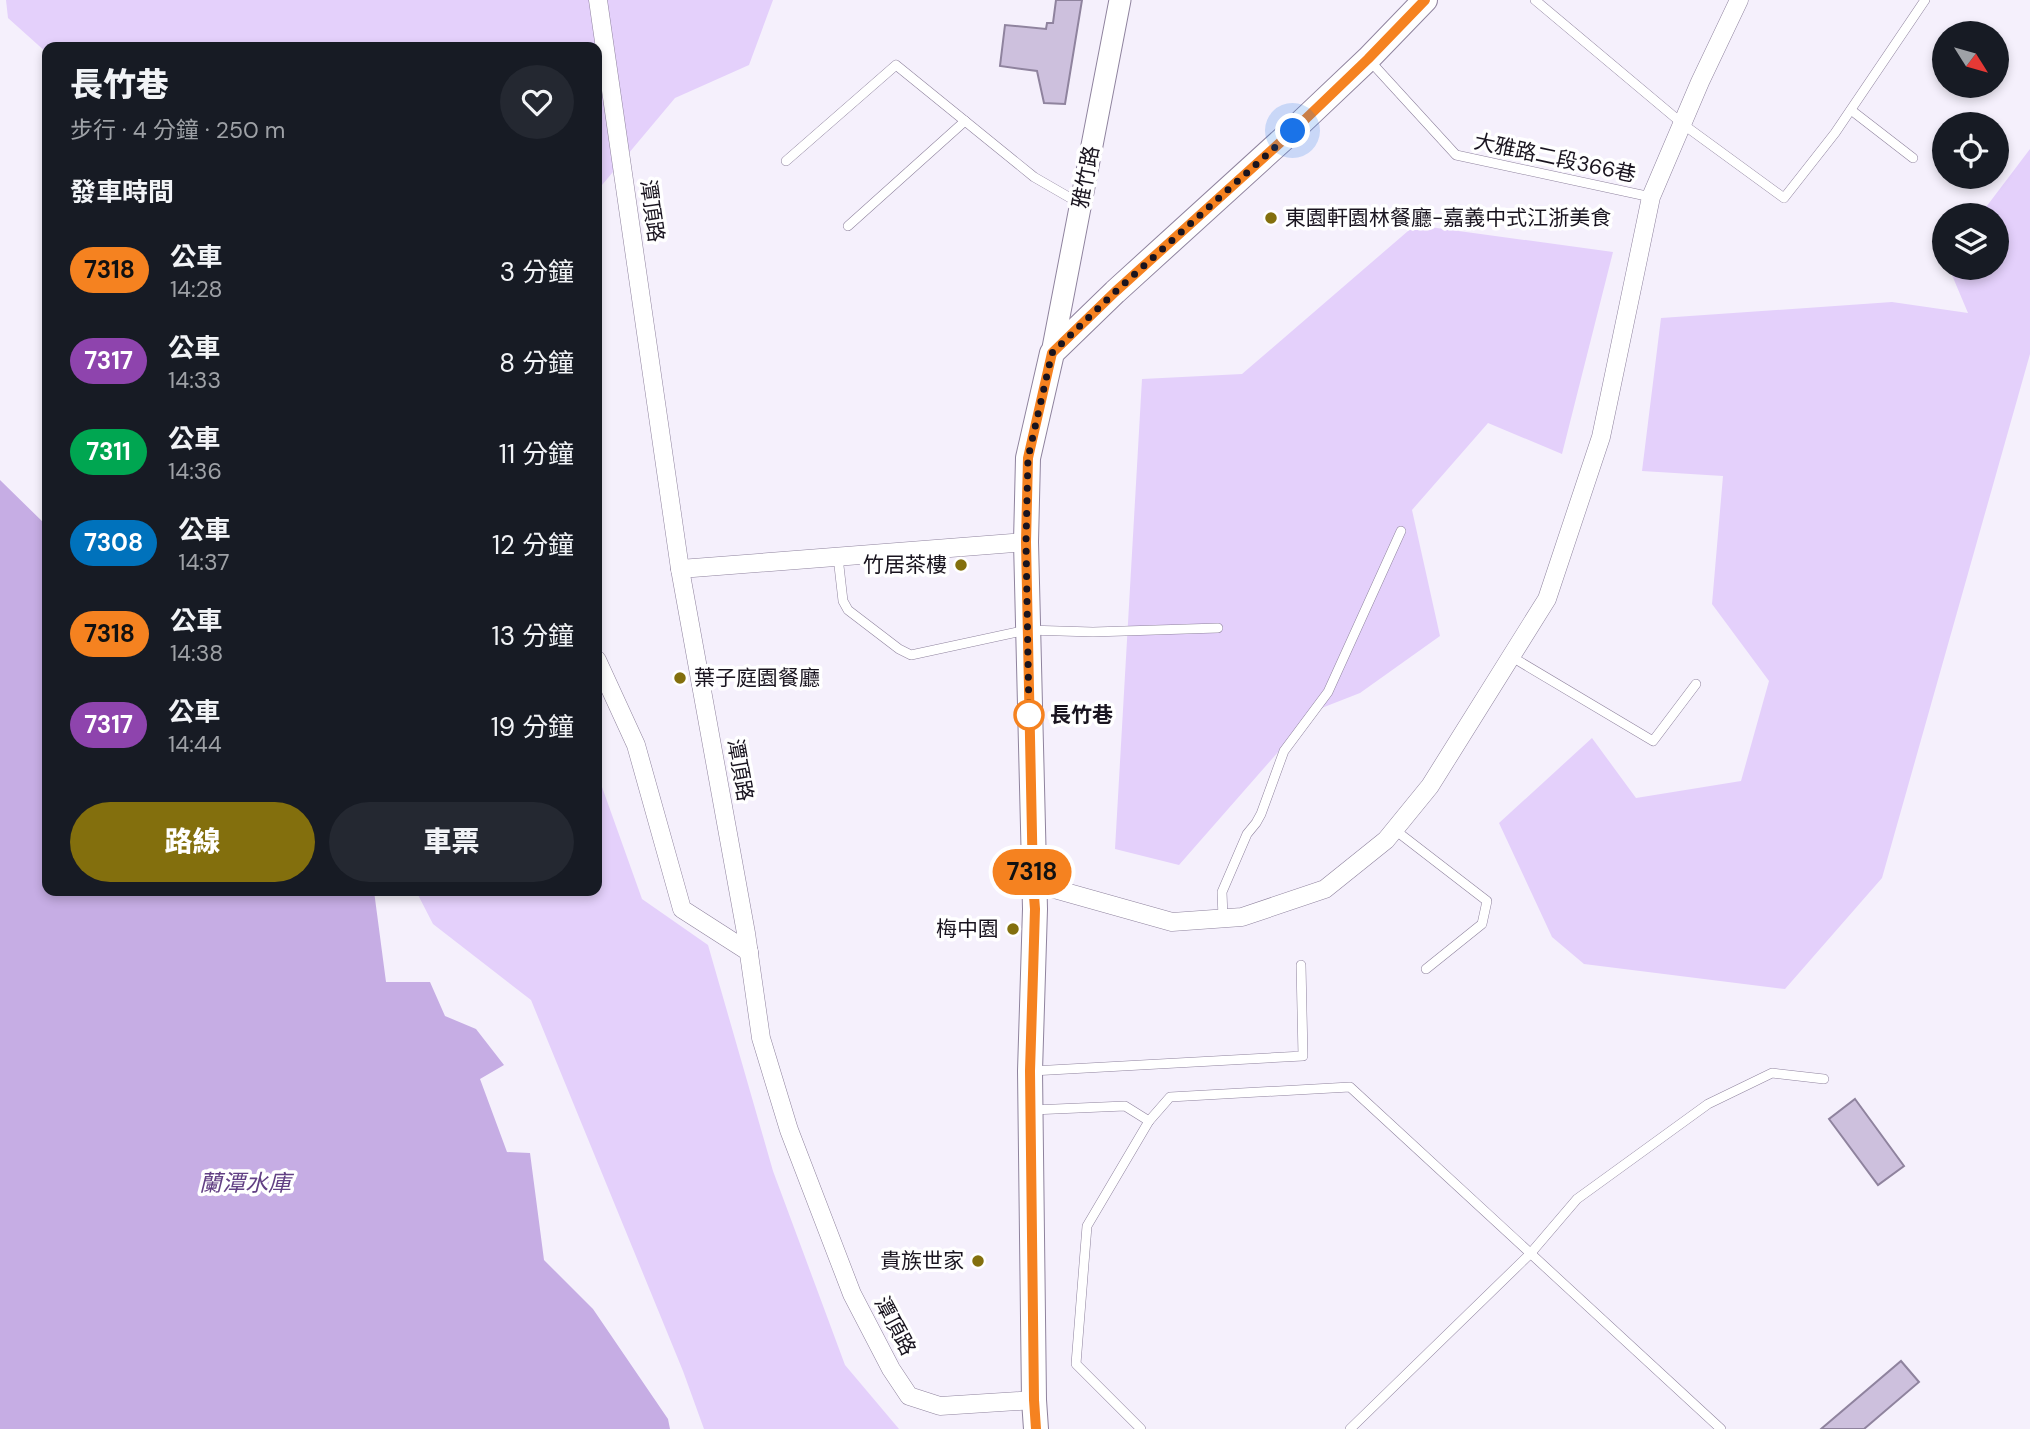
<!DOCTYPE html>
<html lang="zh-TW">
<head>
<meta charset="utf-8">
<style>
  body { margin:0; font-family:"DM Sans","Noto Sans TC",sans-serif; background:#242831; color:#f1f3f6; height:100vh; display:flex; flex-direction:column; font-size:26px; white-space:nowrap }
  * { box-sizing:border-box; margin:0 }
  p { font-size:23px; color:#9ea1a6 }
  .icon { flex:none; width:38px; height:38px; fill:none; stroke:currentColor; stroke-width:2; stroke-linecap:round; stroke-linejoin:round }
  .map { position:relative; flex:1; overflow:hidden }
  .side { position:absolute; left:42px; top:42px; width:560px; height:854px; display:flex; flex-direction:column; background:#171b24; border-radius:14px; box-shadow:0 4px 10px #0003 }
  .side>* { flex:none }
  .badge { padding:0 14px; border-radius:23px; font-size:24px; line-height:46px }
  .needle { width:46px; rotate:127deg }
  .controls { position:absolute; left:1932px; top:21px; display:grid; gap:14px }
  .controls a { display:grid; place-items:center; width:77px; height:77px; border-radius:50%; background:#171b24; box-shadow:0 4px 10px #0003; font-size:35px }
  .you { position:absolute; width:35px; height:35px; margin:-18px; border:5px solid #fff; border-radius:50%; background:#1a73e8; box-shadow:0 0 0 10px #1a73e833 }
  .map>.badge { position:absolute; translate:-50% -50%; box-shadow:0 0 0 4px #fff }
  h2 { padding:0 28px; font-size:26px; line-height:63px }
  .round { display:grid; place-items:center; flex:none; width:74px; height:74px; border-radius:37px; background:#242831 }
  .headline { display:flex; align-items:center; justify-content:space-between; height:119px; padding:0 28px }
  h1 { font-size:33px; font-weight:800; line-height:52px }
  .button { display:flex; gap:14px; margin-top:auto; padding:14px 28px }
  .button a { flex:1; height:80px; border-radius:42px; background:#836f0d; color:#fff; font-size:28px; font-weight:800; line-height:80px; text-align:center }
  .button a+a { background:#242831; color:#f1f3f6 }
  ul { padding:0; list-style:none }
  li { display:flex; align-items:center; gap:21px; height:91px; padding:0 28px }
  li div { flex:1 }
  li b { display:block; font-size:26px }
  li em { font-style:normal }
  li .badge { min-width:77px; font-weight:700; text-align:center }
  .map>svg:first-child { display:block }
  .green { fill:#e4d0fb }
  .water { fill:#c6ade4 }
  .building { fill:#cdc0dd; stroke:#8f839e; stroke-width:2 }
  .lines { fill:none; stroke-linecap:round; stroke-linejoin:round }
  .service-casing { stroke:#8f839e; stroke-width:10 }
  .minor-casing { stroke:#8f839e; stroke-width:19 }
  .tertiary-casing { stroke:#8f839e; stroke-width:23 }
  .secondary-casing { stroke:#8f839e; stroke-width:26 }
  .service { stroke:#fff; stroke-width:9 }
  .minor { stroke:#fff; stroke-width:18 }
  .tertiary { stroke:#fff; stroke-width:21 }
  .secondary { stroke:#fff; stroke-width:24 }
  .line-casing { stroke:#fff; stroke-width:16 }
  .line { stroke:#f58220; stroke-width:10 }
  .walk { stroke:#19141f; stroke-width:7; stroke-dasharray:0 12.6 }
  .poi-dot { fill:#836f0d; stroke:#fff; stroke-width:2.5 }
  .stop-dot { fill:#fff; stroke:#f58220; stroke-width:3.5 }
  .labels { text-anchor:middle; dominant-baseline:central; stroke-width:7; stroke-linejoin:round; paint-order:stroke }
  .street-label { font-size:21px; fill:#19141f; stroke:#fff }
  .poi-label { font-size:21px; fill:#19141f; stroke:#fff; text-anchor:end }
  .stop-label { font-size:21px; font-weight:bold; fill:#19141f; stroke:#fff; text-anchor:start }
  .water-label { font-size:23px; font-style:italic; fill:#624084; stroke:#fff }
</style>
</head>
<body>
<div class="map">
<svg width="2030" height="1429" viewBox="0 0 2030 1429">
  <rect width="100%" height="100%" fill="#f5f0fc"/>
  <g class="green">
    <path d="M6 0H773L749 65 675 98 597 191V47H47V53L8 18Z"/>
    <path d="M2030 149V354L1882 878 1785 989 1584 964 1552 937 1499 823 1592 738 1636 798 1741 781 1769 681 1712 604 1723 476 1642 471 1661 318 1892 302 1968 313 1949 268H1997V215H1980Z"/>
    <path d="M47 215V290L42 260Z"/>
    <path d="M1415 225 1613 252 1562 454 1488 423 1412 510 1440 636 1360 693 1314 711 1179 865 1115 849 1142 379 1242 374Z"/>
    <path d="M597 773 642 899 708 945 773 1171 845 1365 899 1429H704L683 1371 531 1000 433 924 416 891H597Z"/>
  </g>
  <path class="water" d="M0 480 47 526V891H374L386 982H430L445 1016 476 1029 504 1065 480 1079 507 1152 530 1153 544 1260 593 1309 668 1419 670 1429H0Z"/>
  <g class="building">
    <path d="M1056 0H1082L1065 104 1044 103 1037 71 1000 66 1005 25 1046 29 1047 23H1053Z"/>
    <path d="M1855 1099 1904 1166 1878 1185 1829 1119Z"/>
    <path d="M1901 1361 1919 1382 1864 1429H1821Z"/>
  </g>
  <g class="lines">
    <g class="service-casing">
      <g id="service">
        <path d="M1535 0 1684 125 1784 198 1835 133 1925 0"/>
        <path d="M1370 61 1456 155 1651 197"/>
        <path d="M1851 110 1913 158"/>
        <path d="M786 161 896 65 965 121"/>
        <path d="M848 226 965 121 1034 177 1079 203"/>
        <path d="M838 557 843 601 848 610 899 649 911 655 1027 630 1093 632 1218 628"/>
        <path d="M1512 657 1653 741 1696 684"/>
        <path d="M1395 830 1487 901 1482 924 1426 969"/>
        <path d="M1223 918 1222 892 1247 834 1256 823 1261 814 1284 751 1328 692 1401 531"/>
        <path d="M1032 1071 1303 1056 1301 965"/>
        <path d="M1032 1110 1125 1106 1149 1121"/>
        <path d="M1141 1429 1076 1364 1087 1226 1149 1121 1170 1097 1350 1087 1721 1429"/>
        <path d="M1350 1429 1530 1254 1577 1199 1708 1104 1772 1073 1824 1079"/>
      </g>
    </g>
    <g class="minor-casing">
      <g id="minor">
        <path d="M598 0 680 569 746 933 761 1038 789 1130 852 1294 891 1369 909 1396 940 1406 1034 1400"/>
        <path d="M680 569 1026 542"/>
        <path d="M597 660 636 745 682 909 749 952"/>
        <path d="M1033 883 1172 922 1242 917 1325 889 1386 840 1430 786 1547 599 1601 437 1651 197 1700 82 1739 0"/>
      </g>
    </g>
    <g class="tertiary-casing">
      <path id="tertiary" d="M1052 353 1120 0"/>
    </g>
    <g class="secondary-casing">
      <path id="secondary" d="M1036 1429 1034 1400 1030 1071 1035 909 1026 542 1028 458 1052 353 1115 292 1292 131 1368 59 1425 0"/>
    </g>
    <use href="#service" class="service"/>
    <use href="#minor" class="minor"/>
    <use href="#tertiary" class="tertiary"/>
    <use href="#secondary" class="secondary"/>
  </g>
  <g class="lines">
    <g class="line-casing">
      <path id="line" d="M1036 1429 1034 1400 1030 1071 1035 909 1033 883 1026 542 1028 458 1052 353 1115 292 1293 131 1368 59 1425 0"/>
    </g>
    <use href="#line" class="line"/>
    <path class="walk" d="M1029 715 1026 542 1028 458 1052 353 1115 292 1293 131"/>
  </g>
  <g class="poi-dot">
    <circle cx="1271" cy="218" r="7"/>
    <circle cx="961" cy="565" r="7"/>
    <circle cx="680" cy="678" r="7"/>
    <circle cx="1013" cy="929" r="7"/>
    <circle cx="978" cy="1261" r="7"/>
  </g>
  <circle class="stop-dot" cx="1029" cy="715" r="14"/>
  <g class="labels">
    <g class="street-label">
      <text transform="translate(1555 158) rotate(12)">大雅路二段366巷</text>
      <text transform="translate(1086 177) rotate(-79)">雅竹路</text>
      <text transform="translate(652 211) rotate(82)">潭頂路</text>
      <text transform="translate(740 770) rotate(80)">潭頂路</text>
      <text transform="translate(895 1326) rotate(62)">潭頂路</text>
    </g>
    <g class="poi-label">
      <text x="1285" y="218" text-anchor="start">東園軒園林餐廳-嘉義中式江浙美食</text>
      <text x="947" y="565">竹居茶樓</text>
      <text x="694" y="678" text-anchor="start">葉子庭園餐廳</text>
      <text x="999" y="929">梅中園</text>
      <text x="964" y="1261">貴族世家</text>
    </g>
    <g class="stop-label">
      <text x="1050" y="715">長竹巷</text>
    </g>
    <g class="water-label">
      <text x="245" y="1183">蘭潭水庫</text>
    </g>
  </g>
</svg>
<div class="controls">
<a><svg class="needle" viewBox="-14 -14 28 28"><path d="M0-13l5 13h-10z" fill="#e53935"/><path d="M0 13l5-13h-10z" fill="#9ea1a6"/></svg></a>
<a><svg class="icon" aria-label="locate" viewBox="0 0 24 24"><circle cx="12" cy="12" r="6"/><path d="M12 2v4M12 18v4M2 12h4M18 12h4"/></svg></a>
<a><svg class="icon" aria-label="layers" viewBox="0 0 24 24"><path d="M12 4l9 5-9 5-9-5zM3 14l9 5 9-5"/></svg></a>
</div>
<div class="you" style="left:1293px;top:131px"></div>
<b class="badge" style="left:1032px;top:872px;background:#f58220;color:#111">7318</b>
<section class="side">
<div class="headline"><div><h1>長竹巷</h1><p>步行 · 4 分鐘 · 250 m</p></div><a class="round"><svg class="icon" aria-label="heart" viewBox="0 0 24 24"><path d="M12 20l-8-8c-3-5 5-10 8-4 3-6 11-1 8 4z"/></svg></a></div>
<h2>發車時間</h2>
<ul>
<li><span class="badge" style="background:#f58220;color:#111">7318</span><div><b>公車</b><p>14:28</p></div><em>3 分鐘</em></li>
<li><span class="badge" style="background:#8e44ad;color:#fff">7317</span><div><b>公車</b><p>14:33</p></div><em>8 分鐘</em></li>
<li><span class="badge" style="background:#00a651;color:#fff">7311</span><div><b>公車</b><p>14:36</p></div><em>11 分鐘</em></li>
<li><span class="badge" style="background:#0072bc;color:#fff">7308</span><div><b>公車</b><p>14:37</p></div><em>12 分鐘</em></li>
<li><span class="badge" style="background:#f58220;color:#111">7318</span><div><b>公車</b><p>14:38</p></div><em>13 分鐘</em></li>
<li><span class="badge" style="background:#8e44ad;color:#fff">7317</span><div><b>公車</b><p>14:44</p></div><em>19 分鐘</em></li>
</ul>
<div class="button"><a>路線</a><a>車票</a></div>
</section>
</div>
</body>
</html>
